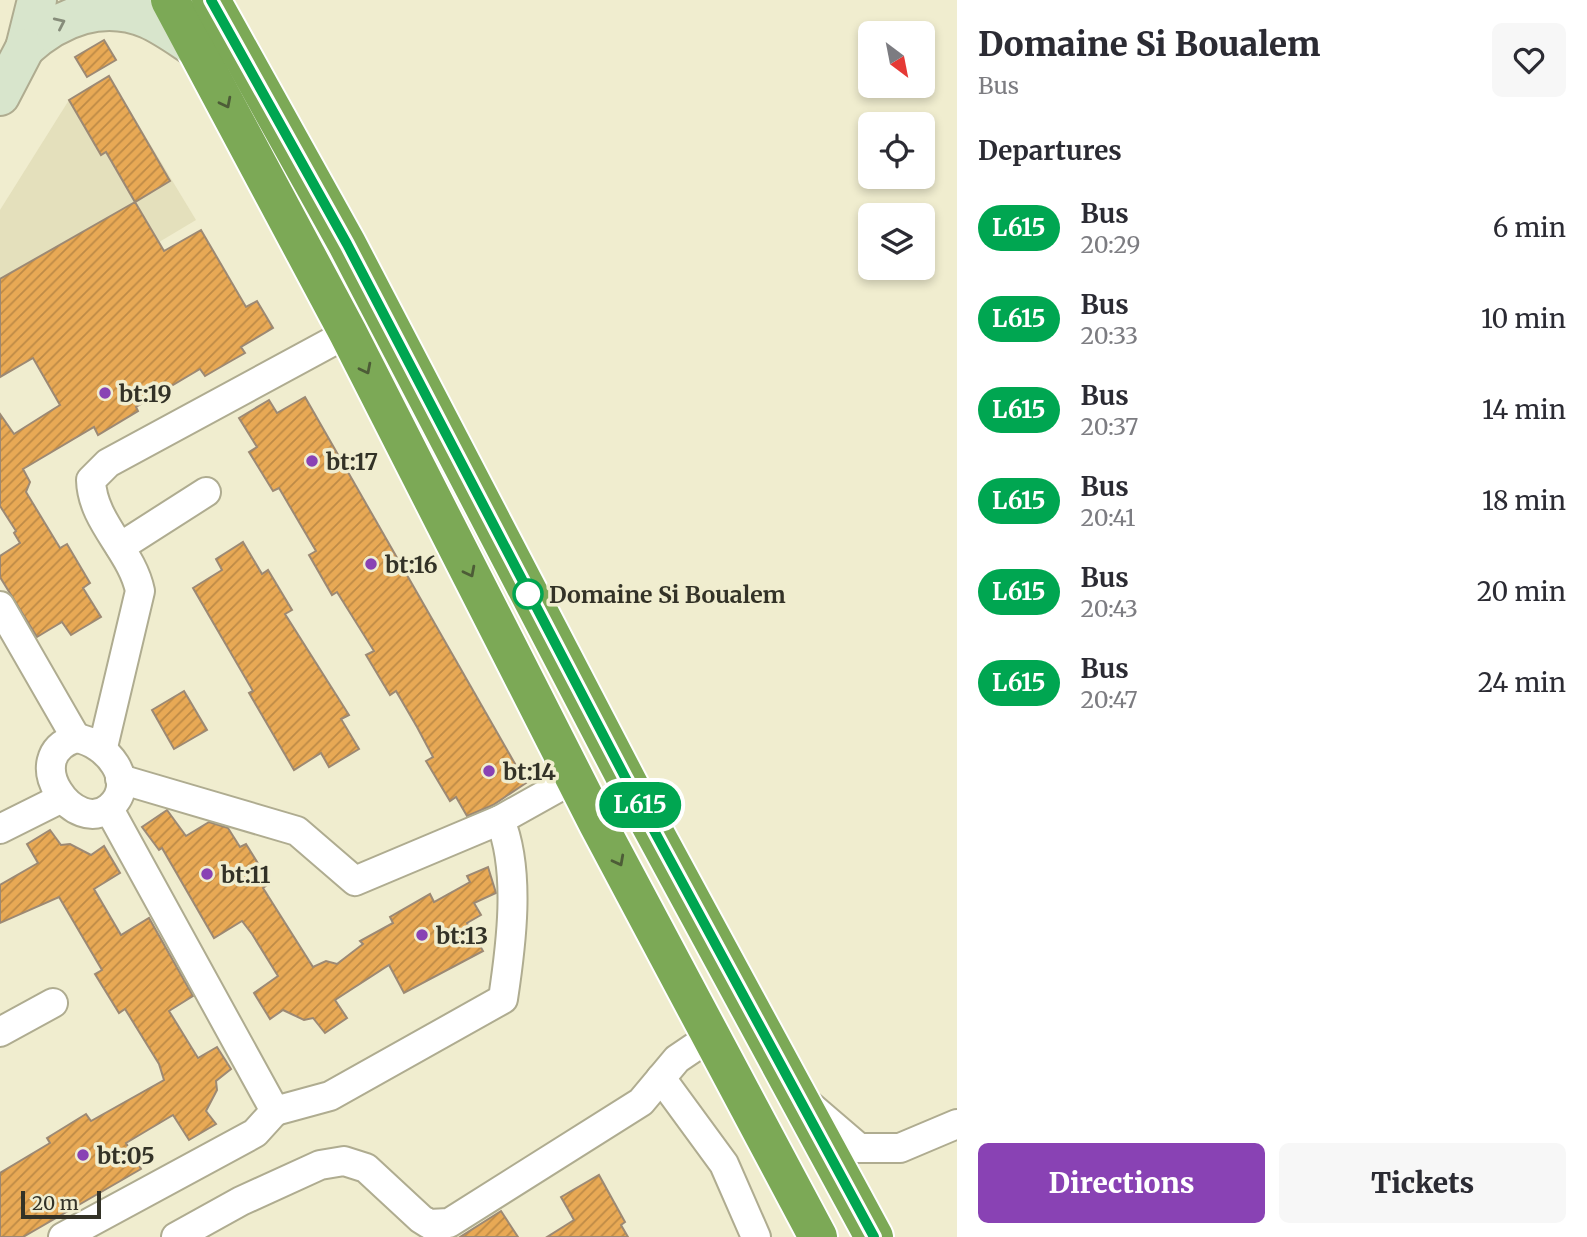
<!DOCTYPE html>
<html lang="en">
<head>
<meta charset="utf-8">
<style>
  body { margin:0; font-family:Merriweather,serif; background:#f7f7f7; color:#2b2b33; height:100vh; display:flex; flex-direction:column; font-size:26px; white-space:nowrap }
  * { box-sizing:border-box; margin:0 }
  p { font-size:23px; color:#7c7c81 }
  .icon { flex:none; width:38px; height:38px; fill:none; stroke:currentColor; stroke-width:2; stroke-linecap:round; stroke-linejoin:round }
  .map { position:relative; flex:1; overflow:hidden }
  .panel { display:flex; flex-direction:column; background:#fff; width:630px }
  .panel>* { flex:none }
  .badge { padding:0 14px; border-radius:23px; font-size:24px; line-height:46px }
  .needle { width:46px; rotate:148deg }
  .fabs { position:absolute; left:858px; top:21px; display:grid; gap:14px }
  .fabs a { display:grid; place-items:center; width:77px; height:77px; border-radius:10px; background:#fff; box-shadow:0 4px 10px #0003; font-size:35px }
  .scale { position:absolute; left:21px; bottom:18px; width:80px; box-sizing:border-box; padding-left:7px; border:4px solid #333227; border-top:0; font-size:19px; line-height:24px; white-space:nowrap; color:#333227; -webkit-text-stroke:5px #f0edcf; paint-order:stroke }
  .map>.badge { position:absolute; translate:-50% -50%; box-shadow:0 0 0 4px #fff }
  h2 { padding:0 21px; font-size:26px; line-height:63px }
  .round { display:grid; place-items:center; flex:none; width:74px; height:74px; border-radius:10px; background:#f7f7f7 }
  .summary { display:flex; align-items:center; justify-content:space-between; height:119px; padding:0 21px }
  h1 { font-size:33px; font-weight:800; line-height:52px }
  .cta { display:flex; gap:14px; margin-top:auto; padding:14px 21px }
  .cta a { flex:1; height:80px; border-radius:10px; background:#8942b4; color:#fff; font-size:28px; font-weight:800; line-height:80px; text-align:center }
  .cta a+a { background:#f7f7f7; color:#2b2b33 }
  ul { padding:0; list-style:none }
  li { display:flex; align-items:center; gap:21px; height:91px; padding:0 21px }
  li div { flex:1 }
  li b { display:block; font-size:26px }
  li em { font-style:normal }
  li .badge { min-width:77px; font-weight:700; text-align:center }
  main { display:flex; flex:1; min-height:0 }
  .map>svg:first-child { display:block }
  .built { fill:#e4e0bc }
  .building { fill:url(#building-hatch); stroke:#9c8974; stroke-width:2 }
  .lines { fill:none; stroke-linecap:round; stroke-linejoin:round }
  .street-casing { stroke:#afac90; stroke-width:32 }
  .secondary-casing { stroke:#afac90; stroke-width:42 }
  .highway-casing { stroke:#fff; stroke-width:42 }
  .street { stroke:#fff; stroke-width:28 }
  .secondary { stroke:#d8e5cc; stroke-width:38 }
  .highway { stroke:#7ca956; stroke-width:38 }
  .oneway { stroke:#868c7a }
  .oneway2 { stroke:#4d5c37 }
  .line-casing { stroke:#fff; stroke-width:16 }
  .line { stroke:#00a651; stroke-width:10 }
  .poi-dot { fill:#8942b4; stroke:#f0edcf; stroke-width:2.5 }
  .stop-dot { fill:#fff; stroke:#00a651; stroke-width:3.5 }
  .labels { text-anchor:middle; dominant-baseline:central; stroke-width:7; stroke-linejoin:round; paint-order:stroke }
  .poi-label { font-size:23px; font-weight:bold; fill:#333227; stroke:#f0edcf; text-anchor:start }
  .stop-label { font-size:23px; font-weight:bold; fill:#333227; stroke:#f0edcf; text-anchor:start }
</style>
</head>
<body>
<main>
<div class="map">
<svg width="957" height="1237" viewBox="0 0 957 1237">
  <defs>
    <pattern id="building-hatch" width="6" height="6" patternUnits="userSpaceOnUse" patternTransform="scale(1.75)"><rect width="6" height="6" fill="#e8a955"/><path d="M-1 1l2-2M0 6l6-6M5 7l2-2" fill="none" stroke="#bd8a46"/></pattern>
  </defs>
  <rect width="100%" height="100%" fill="#f0edcf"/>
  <path class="built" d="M109 76 196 220 0 337V210L69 100Z"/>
  <g class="building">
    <path d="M104 40 116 60 87 77 75 57Z"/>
    <path d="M109 76 170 181 135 202 106 152 101 155 69 100Z"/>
    <path d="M135 202 164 251 201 230 246 307 257 301 273 328 241 347 245 353 224 365 205 376 200 369 136 407 138 411 98 435 94 427 23 469 30 482 26 492 60 548 67 544 90 583 83 588 101 617 71 635 62 622 37 637 0 577V556L20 543 14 533 16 531 0 506V414L14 434 60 405 33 358 0 377V279Z"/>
    <path d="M305 397 526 783 493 805 467 816 456 797 450 801 426 761 433 757 417 727 396 691 390 695 366 655 374 651 337 592 332 595 309 555 316 551 279 488 273 491 249 452 257 447 239 418 269 400 277 413Z"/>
    <path d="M243 542 262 574 268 570 292 610 285 614 349 715 341 719 359 749 329 767 321 753 294 770 249 693 253 691 193 588 222 570 216 559Z"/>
    <path d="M184 691 207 730 174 749 152 710Z"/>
    <path d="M167 810 186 836 209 822 228 828 240 847 246 844 270 883 263 888 313 967 326 961 337 964 363 944 360 941 393 923 390 917 430 894 434 902 470 882 467 876 488 867 496 893 474 903 481 915 467 923 483 951 404 993 389 965 335 1000 347 1018 325 1033 313 1018 304 1020 283 1010 270 1019 254 993 278 976 252 934 242 921 214 938 162 848 159 850 142 827Z"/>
    <path d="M50 830 61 845 70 844 91 855 104 846 120 873 94 889 121 935 149 918 193 996 169 1011 198 1058 217 1047 231 1069 216 1081 217 1090 206 1111 216 1124 189 1140 173 1115 126 1143 141 1169 23 1237H0V1173L50 1143 47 1138 86 1114 91 1121 164 1080 159 1064 125 1009 119 1013 95 974 102 970 59 897 0 923V885L38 863 27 844Z"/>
    <path d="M599 1175 625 1222 621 1225 628 1237H547L574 1220 561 1197Z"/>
    <path d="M501 1211 518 1237H460Z"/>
  </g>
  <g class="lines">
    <g class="street-casing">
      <g id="street">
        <path d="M120 547 206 492"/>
        <path d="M0 606 76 738"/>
        <path d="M76 738C106 742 139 782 110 807 76 838 17 757 76 738Z"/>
        <path d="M103 747 140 591C132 551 92 522 91 480L108 463 348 333"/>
        <path d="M120 779 297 831 355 881 500 820 575 778"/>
        <path d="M0 829 62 798"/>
        <path d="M0 1032 53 1003"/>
        <path d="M661 1078 724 1164 756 1237"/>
        <path d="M810 1106 859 1148H900L957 1124"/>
        <path d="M275 1111 330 1096 503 999C511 946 521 871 500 820"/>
        <path d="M63 1237 255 1133 275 1111 109 809"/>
        <path d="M176 1237 241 1201 320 1165 344 1161 366 1168 421 1219 429 1224 449 1223 641 1102 677 1059 711 1036"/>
      </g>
    </g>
    <g class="secondary-casing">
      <g id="secondary">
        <path d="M37 0 25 48C59 17 103 0 148 19 166 27 183 40 199 50"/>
        <path d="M0 96 25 48"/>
      </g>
    </g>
    <g class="highway-casing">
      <g id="highway">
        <path d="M170 0 348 333 598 824 818 1237"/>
        <path d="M211 0 347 244 638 802 874 1237"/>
      </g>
    </g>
    <use href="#street" class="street"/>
    <use href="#secondary" class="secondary"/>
    <use href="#highway" class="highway"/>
  </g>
  <defs><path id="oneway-chevron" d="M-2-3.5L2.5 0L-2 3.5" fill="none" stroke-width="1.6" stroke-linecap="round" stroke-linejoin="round" transform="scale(1.75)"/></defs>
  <use class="oneway" href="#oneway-chevron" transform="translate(60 23) rotate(-25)"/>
  <g class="oneway2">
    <use href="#oneway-chevron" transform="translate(226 103) rotate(63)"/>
    <use href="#oneway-chevron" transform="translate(366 369) rotate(63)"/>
    <use href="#oneway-chevron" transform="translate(470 572) rotate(63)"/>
    <use href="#oneway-chevron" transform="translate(619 861) rotate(62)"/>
  </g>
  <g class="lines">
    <g class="line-casing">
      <path id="line" d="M211 0 347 244 625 777 874 1237"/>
    </g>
    <use href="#line" class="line"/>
  </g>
  <g class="poi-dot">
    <circle cx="105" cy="393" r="7"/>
    <circle cx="312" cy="461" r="7"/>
    <circle cx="371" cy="564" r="7"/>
    <circle cx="489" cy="771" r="7"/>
    <circle cx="207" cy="874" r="7"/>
    <circle cx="422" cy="935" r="7"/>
    <circle cx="83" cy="1155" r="7"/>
  </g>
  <circle class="stop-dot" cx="528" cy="594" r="14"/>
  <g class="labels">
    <g class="poi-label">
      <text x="119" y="393">bt:19</text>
      <text x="326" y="461">bt:17</text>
      <text x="385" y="564">bt:16</text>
      <text x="503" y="771">bt:14</text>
      <text x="221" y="874">bt:11</text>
      <text x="436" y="935">bt:13</text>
      <text x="97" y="1155">bt:05</text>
    </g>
    <g class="stop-label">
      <text x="549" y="594">Domaine Si Boualem</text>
    </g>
  </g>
</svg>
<div class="fabs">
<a><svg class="needle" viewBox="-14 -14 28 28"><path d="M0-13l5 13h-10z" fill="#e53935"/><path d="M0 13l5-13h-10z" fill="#7c7c81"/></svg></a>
<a><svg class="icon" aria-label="locate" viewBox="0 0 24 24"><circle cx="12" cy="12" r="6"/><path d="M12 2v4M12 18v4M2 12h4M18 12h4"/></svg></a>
<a><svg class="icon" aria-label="layers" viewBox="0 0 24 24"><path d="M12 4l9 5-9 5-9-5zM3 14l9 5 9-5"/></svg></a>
</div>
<div class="scale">20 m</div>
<b class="badge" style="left:640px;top:805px;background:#00a651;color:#fff">L615</b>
</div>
<section class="panel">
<div class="summary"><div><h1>Domaine Si Boualem</h1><p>Bus</p></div><a class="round"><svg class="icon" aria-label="heart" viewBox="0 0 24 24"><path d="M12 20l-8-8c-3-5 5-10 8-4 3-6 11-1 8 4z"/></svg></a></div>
<h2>Departures</h2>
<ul>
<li><span class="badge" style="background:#00a651;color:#fff">L615</span><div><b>Bus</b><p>20:29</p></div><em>6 min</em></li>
<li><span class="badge" style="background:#00a651;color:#fff">L615</span><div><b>Bus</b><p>20:33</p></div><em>10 min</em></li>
<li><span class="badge" style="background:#00a651;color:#fff">L615</span><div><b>Bus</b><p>20:37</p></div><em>14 min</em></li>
<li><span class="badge" style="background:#00a651;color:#fff">L615</span><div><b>Bus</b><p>20:41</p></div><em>18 min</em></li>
<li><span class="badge" style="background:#00a651;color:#fff">L615</span><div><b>Bus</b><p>20:43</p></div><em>20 min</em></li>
<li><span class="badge" style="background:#00a651;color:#fff">L615</span><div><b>Bus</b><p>20:47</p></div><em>24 min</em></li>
</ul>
<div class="cta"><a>Directions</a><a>Tickets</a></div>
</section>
</main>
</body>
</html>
